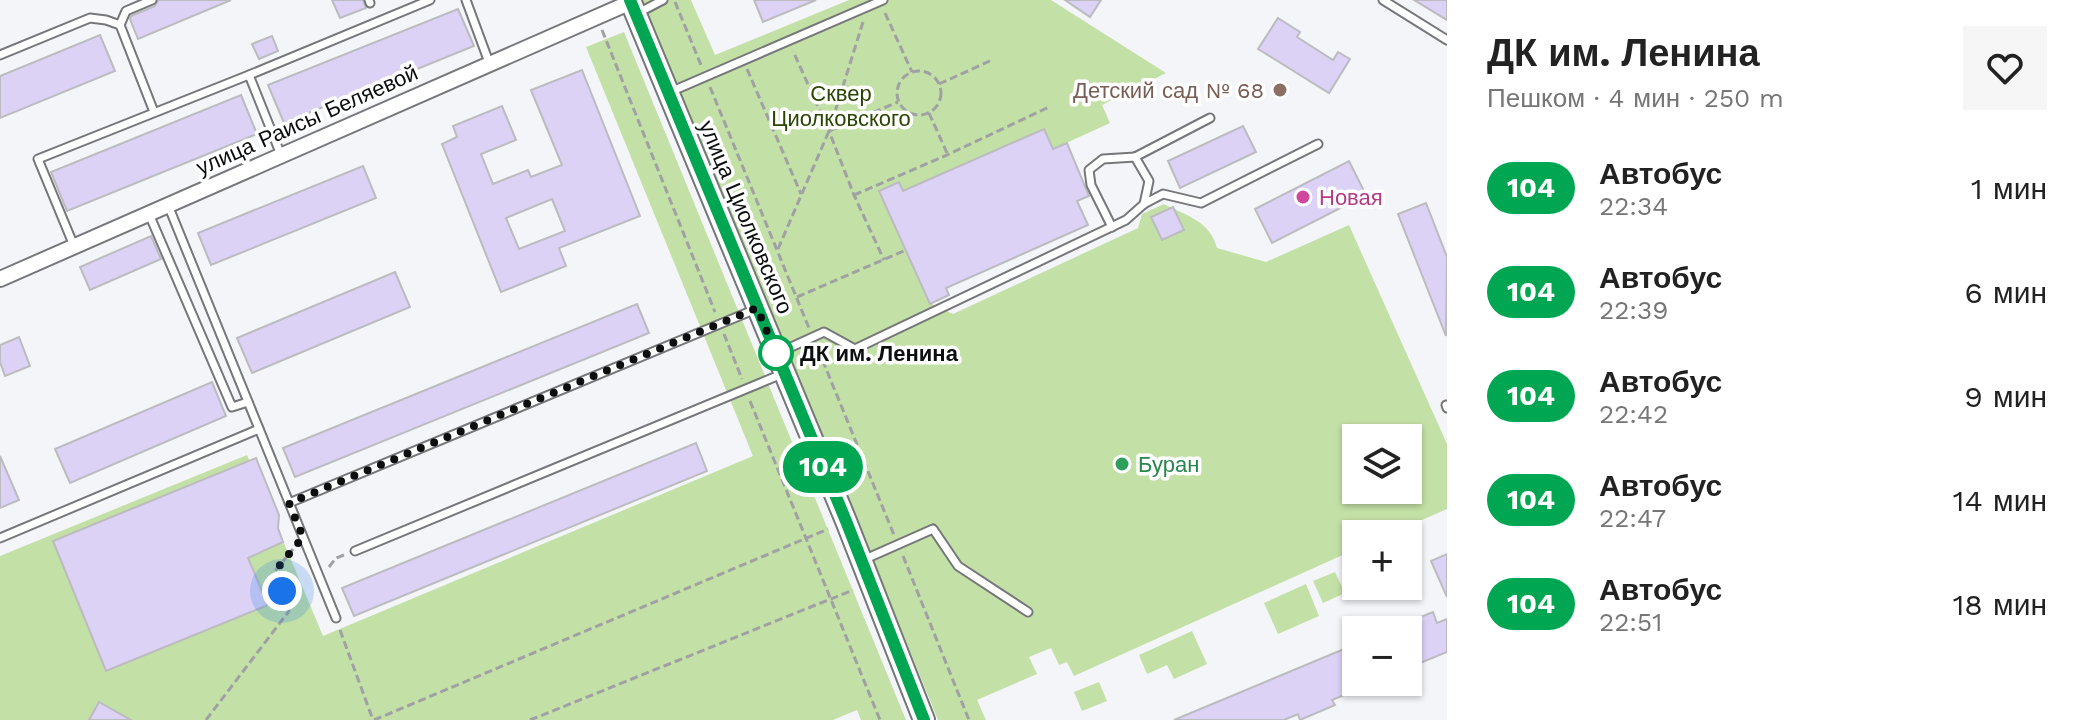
<!DOCTYPE html>
<html lang="ru">
<head>
<meta charset="utf-8">
<style>
  body { margin:0; font-family:"Work Sans",sans-serif; background:#f6f6f6; color:#222; height:100vh; display:flex; flex-direction:column; font-size:30px; white-space:nowrap }
  * { box-sizing:border-box; margin:0 }
  p { font-size:26px; color:#767676 }
  .icon { flex:none; width:44px; height:44px; fill:none; stroke:currentColor; stroke-width:2; stroke-linecap:round; stroke-linejoin:round }
  .map { position:relative; flex:1; overflow:hidden }
  .side { display:flex; flex-direction:column; background:#fff; width:640px }
  .side>* { flex:none }
  .badge { padding:0 16px; border-radius:26px; font-size:28px; line-height:52px }
  .controls { position:absolute; left:1342px; top:424px; display:grid; gap:16px }
  .controls a { display:grid; place-items:center; width:80px; height:80px; border-radius:0px; background:#fff; box-shadow:0 2px 6px #0004; font-size:40px }
  .you { position:absolute; width:40px; height:40px; margin:-20px; border:6px solid #fff; border-radius:50%; background:#1a73e8; box-shadow:0 0 0 12px #1a73e833 }
  .map>.badge { position:absolute; translate:-50% -50%; box-shadow:0 0 0 4px #fff }
  .round { display:grid; place-items:center; flex:none; width:84px; height:84px; border-radius:0px; background:#f6f6f6 }
  .overview { display:flex; align-items:center; justify-content:space-between; height:136px; padding:0 40px }
  h1 { font-size:38px; font-weight:700; line-height:60px }
  ul { padding:0; list-style:none }
  li { display:flex; align-items:center; gap:24px; height:104px; padding:0 40px }
  li div { flex:1 }
  li b { display:block; font-size:30px }
  li em { font-style:normal }
  li .badge { min-width:88px; font-weight:700; text-align:center }
  main { display:flex; flex:1; min-height:0 }
  .map>svg:first-child { display:block }
  .green { fill:#c3e0a6; fill-rule:evenodd }
  .building { fill:#dbd2f6; stroke:#bcbbbf; stroke-width:2; fill-rule:evenodd }
  .lines { fill:none; stroke-linecap:round; stroke-linejoin:round }
  .lane-casing { stroke:#76777a; stroke-width:11 }
  .street-casing { stroke:#76777a; stroke-width:18 }
  .secondary-casing { stroke:#76777a; stroke-width:24 }
  .path { stroke:#a0a1a3; stroke-width:3; stroke-dasharray:8 4; stroke-linecap:butt }
  .lane { stroke:#fff; stroke-width:7 }
  .street { stroke:#fff; stroke-width:14 }
  .secondary { stroke:#fff; stroke-width:20 }
  .line-casing { stroke:#fff; stroke-width:18 }
  .line { stroke:#00a651; stroke-width:12 }
  .walk { stroke:#0d0e0f; stroke-width:8; stroke-dasharray:0 14.4 }
  .education-dot { fill:#8d6e63; stroke:#fff; stroke-width:3 }
  .hotel-dot { fill:#d1479c; stroke:#fff; stroke-width:3 }
  .stop-dot { fill:#fff; stroke:#00a651; stroke-width:4 }
  .leisure-dot { fill:#2e9e5b; stroke:#fff; stroke-width:3 }
  .labels { text-anchor:middle; dominant-baseline:central; stroke-width:7; stroke-linejoin:round; paint-order:stroke }
  .education-label { font-size:22px; fill:#785e54; stroke:#fff; text-anchor:end }
  .park-label { font-size:22px; fill:#2b4503; stroke:#fff }
  .street-label { font-size:22px; fill:#0d0e0f; stroke:#fff }
  .hotel-label { font-size:22px; fill:#b23c85; stroke:#fff; text-anchor:start }
  .stop-label { font-size:22px; font-weight:bold; fill:#0d0e0f; stroke:#fff; text-anchor:start }
  .leisure-label { font-size:22px; fill:#27864d; stroke:#fff; text-anchor:start }
</style>
</head>
<body>
<main>
<div class="map">
<svg width="1447" height="720" viewBox="0 0 1447 720">
  <rect width="100%" height="100%" fill="#f4f5f9"/>
  <g class="green">
    <path d="M641 0H691L715 55 849 0H1051L1166 73 1102 105 1110 123 1053 149 1044 129 903 191 899 182 880 191 930 303 953 314 1138 228 1142 214 1164 204C1187 216 1210 221 1217 248L1266 262 1349 225 1447 444V509L1390 534H1356V549L1074 676 1067 662 1059 665 1051 648 1029 657 1037 674 977 700 986 720H938L793 363ZM1356 438H1408V490H1356Z"/>
    <path d="M624 32 906 720H861L857 710 833 720H0V556L247 455 323 636 753 456 586 47Z"/>
    <path d="M1335 572 1345 593 1323 603 1313 581Z"/>
    <path d="M1306 584 1319 616 1278 634 1264 603Z"/>
    <path d="M1192 631 1207 664 1174 679 1167 665 1147 674 1139 655Z"/>
    <path d="M1099 682 1107 701 1082 711 1074 692Z"/>
  </g>
  <g class="building">
    <path d="M158 0H231L138 39 130 19 131 16 155 6Z"/>
    <path d="M332 0H363L366 8 340 18Z"/>
    <path d="M754 0H816L763 22Z"/>
    <path d="M1065 0H1101L1090 17Z"/>
    <path d="M1414 0H1447V20Z"/>
    <path d="M458 9 474 46 284 123 268 85Z"/>
    <path d="M1278 18 1300 32 1297 37 1333 60 1338 52 1350 59 1329 93 1258 49Z"/>
    <path d="M100 35 115 71 0 118V76Z"/>
    <path d="M272 36 278 51 259 59 252 44Z"/>
    <path d="M582 70 640 216 559 248 566 266 501 292 442 144 457 137 453 126 502 106 516 140 481 154 493 184 528 170 531 177 562 165 531 90ZM552 199 565 231 519 249 506 218Z"/>
    <path d="M241 95 257 134 67 211 51 172Z"/>
    <path d="M1243 126 1256 152 1180 188 1168 161Z"/>
    <path d="M1044 129 1053 149 1067 143 1089 196 1077 201 1088 225 946 288 949 295 930 304 879 191 899 182 903 191Z"/>
    <path d="M1349 161 1366 195 1272 243 1255 209Z"/>
    <path d="M363 166 376 198 211 265 198 233Z"/>
    <path d="M1426 203 1447 257 1446 336 1398 214Z"/>
    <path d="M1173 207 1184 230 1162 240 1151 217Z"/>
    <path d="M151 236 161 259 90 290 80 267Z"/>
    <path d="M395 272 410 307 252 373 237 338Z"/>
    <path d="M637 304 649 333 295 477 283 448Z"/>
    <path d="M19 337 30 366 5 376 0 362V345Z"/>
    <path d="M212 382 226 416 70 483 55 449Z"/>
    <path d="M696 443 707 471 354 616 342 588Z"/>
    <path d="M0 456 19 500 0 508Z"/>
    <path d="M256 458 279 515 278 528 283 542 248 558 268 605 106 671 53 541Z"/>
    <path d="M1447 554V597L1431 561Z"/>
    <path d="M1433 612 1437 623 1447 619V652L1408 668V622Z"/>
    <path d="M1356 644V690L1332 700 1335 705 1300 720 1298 714 1284 720H1174Z"/>
    <path d="M99 702 131 720H89Z"/>
  </g>
  <g class="lines">
    <g class="lane-casing">
      <g id="lane">
        <path d="M369 0 370 3"/>
        <path d="M466 0 490 65"/>
        <path d="M1383 0 1447 40"/>
        <path d="M638 13 663 0"/>
        <path d="M120 25 126 11 152 0"/>
        <path d="M0 55 90 18 106 20 120 25 154 112"/>
        <path d="M670 92 883 0"/>
        <path d="M281 155 249 75 430 0"/>
        <path d="M1135 157 1210 118"/>
        <path d="M168 205 336 618"/>
        <path d="M149 214 232 407 248 402"/>
        <path d="M1112 227 1091 185 1089 170 1103 159 1135 157 1149 181 1144 204"/>
        <path d="M74 246 38 159 249 75"/>
        <path d="M778 353 824 332 855 349 1126 220 1144 204 1163 194 1201 203 1318 144"/>
        <path d="M1446 405 1447 408"/>
        <path d="M289 503 756 309"/>
        <path d="M0 538 259 429"/>
        <path d="M355 551 782 374"/>
        <path d="M863 560 933 529 958 566 1028 612"/>
      </g>
    </g>
    <g class="street-casing">
      <path id="street" d="M0 279 631 2"/>
    </g>
    <g class="secondary-casing">
      <path id="secondary" d="M630 0 846 521 924 720"/>
    </g>
    <g class="path">
      <path d="M675 2 701 65"/>
      <path d="M885 13 912 72"/>
      <path d="M863 22 829 131 854 195 884 260"/>
      <path d="M602 30 715 312"/>
      <path d="M747 69 801 194"/>
      <circle cx="919" cy="93" r="22"/>
      <path d="M939 84 992 60"/>
      <path d="M710 87 809 328"/>
      <path d="M929 113 947 153"/>
      <path d="M829 131 898 102"/>
      <path d="M854 195 947 155 1049 107"/>
      <path d="M778 249 829 131 793 51"/>
      <path d="M797 297 906 250"/>
      <path d="M724 334 742 379"/>
      <path d="M818 349 894 535"/>
      <path d="M750 401 880 720"/>
      <path d="M903 556 969 720"/>
      <path d="M329 567 336 558 344 555"/>
      <path d="M340 630 373 720"/>
      <path d="M206 720 289 611 275 571 293 549"/>
      <path d="M374 720 828 529"/>
      <path d="M530 720 853 590"/>
    </g>
    <use href="#lane" class="lane"/>
    <use href="#street" class="street"/>
    <use href="#secondary" class="secondary"/>
  </g>
  <g class="lines">
    <g class="line-casing">
      <path id="line" d="M630 0 846 521 924 720"/>
    </g>
    <use href="#line" class="line"/>
    <path class="walk" d="M282 591 275 571 303 537 289 503 757 308 776 353"/>
  </g>
  <circle class="education-dot" cx="1280" cy="90" r="8"/>
  <circle class="hotel-dot" cx="1303" cy="197" r="8"/>
  <circle class="stop-dot" cx="776" cy="353" r="16"/>
  <circle class="leisure-dot" cx="1122" cy="464" r="8"/>
  <g class="labels">
    <g class="education-label">
      <text x="1264" y="90">Детский сад № 68</text>
    </g>
    <g class="park-label">
      <text x="841" y="93">Сквер<tspan x="841" dy="25">Циолковского</tspan></text>
    </g>
    <g class="street-label">
      <text transform="translate(307 120) rotate(-24)">улица Раисы Беляевой</text>
      <text transform="translate(746 217) rotate(67)">улица Циолковского</text>
    </g>
    <g class="hotel-label">
      <text x="1319" y="197">Новая</text>
    </g>
    <g class="stop-label">
      <text x="800" y="353">ДК им. Ленина</text>
    </g>
    <g class="leisure-label">
      <text x="1138" y="464">Буран</text>
    </g>
  </g>
</svg>
<div class="controls">
<a><svg class="icon" aria-label="layers" viewBox="0 0 24 24"><path d="M12 4l9 5-9 5-9-5zM3 14l9 5 9-5"/></svg></a>
<a>+</a>
<a>−</a>
</div>
<div class="you" style="left:282px;top:591px"></div>
<b class="badge" style="left:823px;top:467px;background:#00a651;color:#fff">104</b>
</div>
<section class="side">
<div class="overview"><div><h1>ДК им. Ленина</h1><p>Пешком · 4 мин · 250 m</p></div><a class="round"><svg class="icon" aria-label="heart" viewBox="0 0 24 24"><path d="M12 20l-8-8c-3-5 5-10 8-4 3-6 11-1 8 4z"/></svg></a></div>
<ul>
<li><span class="badge" style="background:#00a651;color:#fff">104</span><div><b>Автобус</b><p>22:34</p></div><em>1 мин</em></li>
<li><span class="badge" style="background:#00a651;color:#fff">104</span><div><b>Автобус</b><p>22:39</p></div><em>6 мин</em></li>
<li><span class="badge" style="background:#00a651;color:#fff">104</span><div><b>Автобус</b><p>22:42</p></div><em>9 мин</em></li>
<li><span class="badge" style="background:#00a651;color:#fff">104</span><div><b>Автобус</b><p>22:47</p></div><em>14 мин</em></li>
<li><span class="badge" style="background:#00a651;color:#fff">104</span><div><b>Автобус</b><p>22:51</p></div><em>18 мин</em></li>
</ul>
</section>
</main>
</body>
</html>
